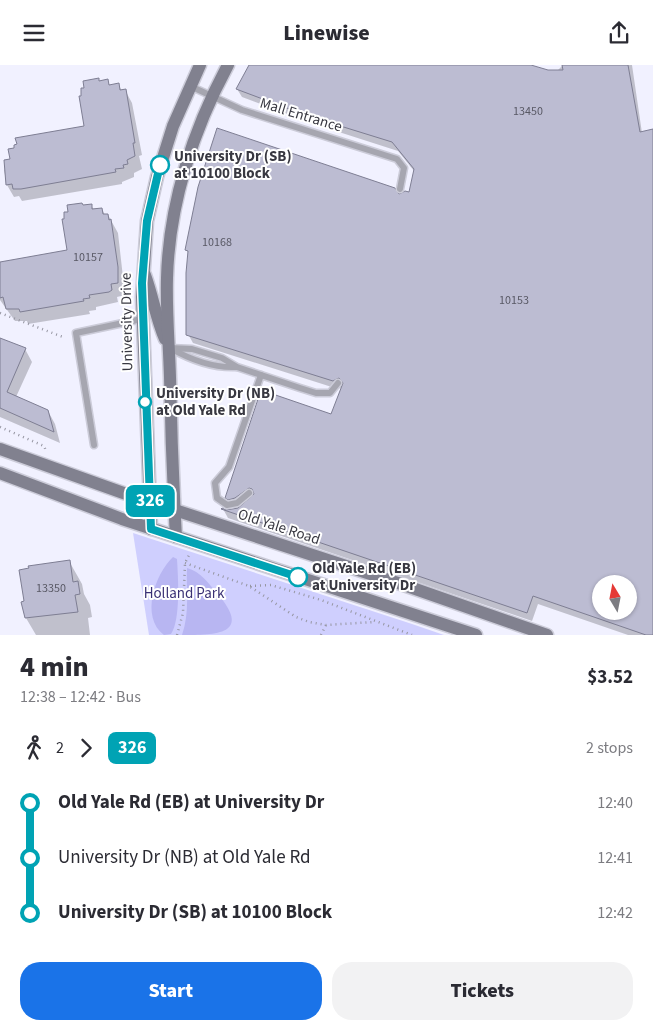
<!DOCTYPE html>
<html lang="en">
<head>
<meta charset="utf-8">
<style>
  body { margin:0; font-family:"Source Sans 3",sans-serif; background:#f2f2f3; color:#2b2b33; height:100vh; display:flex; flex-direction:column; font-size:19px; white-space:nowrap }
  * { box-sizing:border-box; margin:0 }
  p { font-size:16px; color:#7c7c81 }
  .icon { flex:none; width:28px; height:28px; fill:none; stroke:currentColor; stroke-width:2; stroke-linecap:round; stroke-linejoin:round }
  .map { position:relative; height:570px; overflow:hidden }
  .side { display:flex; flex-direction:column; background:#fff; flex:1 }
  .side>* { flex:none }
  .badge { padding:0 10px; border-radius:8px; font-size:18px; line-height:32px }
  .needle { width:32px; rotate:350deg }
  .buttons { position:absolute; left:592px; top:510px; display:grid; gap:10px }
  .buttons a { display:grid; place-items:center; width:45px; height:45px; border-radius:50%; background:#fff; box-shadow:0 1px 4px #0004; font-size:25px }
  .map>.badge { position:absolute; translate:-50% -50%; box-shadow:0 0 0 2px #fff }
  .legs { display:flex; align-items:center; gap:8px; height:55px; padding:0 20px; font-size:16px }
  .legs p { margin-inline-start:auto }
  .overview { display:flex; align-items:center; justify-content:space-between; height:85px; padding:0 20px }
  h1 { font-size:28px; font-weight:800; line-height:38px }
  .cta { display:flex; gap:10px; margin-top:auto; padding:10px 20px }
  .cta a { flex:1; height:58px; border-radius:20px; background:#1a73e8; color:#fff; font-size:20px; font-weight:800; line-height:58px; text-align:center }
  .cta a+a { background:#f2f2f3; color:#2b2b33 }
  ul { padding:0 20px; list-style:none }
  li { display:flex; align-items:center; gap:18px; height:55px; font-size:19px }
  li i { display:grid; place-items:center; width:8px; height:100%; margin:0 6px; background:currentColor }
  li i::after { content:''; width:12px; height:12px; margin:-6px; border:4px solid; border-radius:50%; background:#fff }
  li p { margin-inline-start:auto }
  li:first-child i { background:linear-gradient(#0000 50%,currentColor 0) }
  li:last-child i { background:linear-gradient(currentColor 50%,#0000 0) }
  header { display:flex; justify-content:space-between; align-items:center; height:65px; padding:0 20px; background:#fff; font-size:22px; font-weight:800 }
  .map>svg:first-child { display:block }
  .green { fill:#cfcffe }
  .forest { fill:#b8b6f2 }
  .shadow { fill:#0003; fill-rule:evenodd }
  .building { fill:#bcbcd2; stroke:#7e7e93; fill-rule:evenodd }
  .lines { fill:none; stroke-linecap:round; stroke-linejoin:round }
  .service-casing { stroke:#ccccd9; stroke-width:9 }
  .secondary-casing { stroke:#ccccd9; stroke-width:15 }
  .path { stroke:#9696a2; stroke-width:2.5; stroke-dasharray:1 4; stroke-linecap:butt }
  .service { stroke:#a6a6b0; stroke-width:6 }
  .secondary { stroke:#81818f; stroke-width:12 }
  .line-1-casing { stroke:#fff; stroke-width:11 }
  .line-1 { stroke:#00a3b4; stroke-width:8 }
  .stop-1-dot { fill:#fff; stroke:#00a3b4; stroke-width:2.5 }
  .labels { text-anchor:middle; dominant-baseline:central; stroke-width:4; stroke-linejoin:round; paint-order:stroke }
  .number-label { font-size:12px; fill:#595965 }
  .street-label { font-size:15px; fill:#383841; stroke:#fff }
  .stop-label { font-size:15px; font-weight:bold; fill:#383841; stroke:#fff; text-anchor:start }
  .park-label { font-size:15px; fill:#3a3175; stroke:#fff }
</style>
</head>
<body>
<header><svg class="icon" aria-label="menu" viewBox="0 0 24 24"><path d="M4 6h16M4 12h16M4 18h16"/></svg>Linewise<svg class="icon" aria-label="share" viewBox="0 0 24 24"><path d="M12 15V3M7 8l5-5 5 5M5 13v7h14v-7"/></svg></header>
<div class="map">
<svg width="653" height="570" viewBox="0 0 653 570">
  <rect width="100%" height="100%" fill="#f1f1ff"/>
  <path class="green" d="M133 468 412 559 444 570H149Z"/>
  <g class="forest">
    <path d="M173 492 177 494C178 511 181 555 171 569L164 570C140 552 155 509 173 492Z"/>
    <path d="M187 503C201 507 207 517 216 527 254 570 216 570 182 570 190 547 186 526 187 503Z"/>
  </g>
  <g class="shadow">
    <path d="M252 0H530L543 6H557L563 0H632L642 68 653 67V570H628L538 539 532 556 228 453 223 444 226 446 236 444 227 432 332 350 342 322 338 324 193 278 188 269 189 189 187 185 410 129 414 106 398 86 314 59 242 32 237 24ZM601 519H629V546H601Z"/>
    <path d="M107 15 110 21 118 19 122 26 125 25 132 38 142 90 139 91 142 104 134 108V112L122 117V119L22 136 19 131 14 132 7 120 4 105 85 62Z"/>
    <path d="M91 140 94 145 102 144 105 150H108L118 168 125 230 117 232 118 237 96 242V245L89 246 90 249 28 259 27 256H15L0 235V204L68 186Z"/>
    <path d="M0 274 25 284 32 297 16 332 48 346 55 359 60 378 0 352Z"/>
    <path d="M69 496 82 519 84 529 90 540 92 552 88 553 90 570H36L26 553 22 538Z"/>
  </g>
  <g class="building">
    <path d="M249 0H531L548 5H563L562 0H628L640 67 653 64V570H646L533 531 527 548 221 444 222 443 226 445 238 443 254 429 252 424 249 423 235 433 228 435 225 433 261 325 331 349 343 318 339 313 333 316 186 270V208L188 186 185 185 198 122 217 63 395 123 399 129 405 126 409 127 414 104 392 77 308 51 236 24ZM601 519H629V546H601Z"/>
    <path d="M99 13V16L108 14 109 20 119 18 120 25 126 24 135 78H133L135 91 127 95 128 99 123 100 124 103 115 104 116 107 21 124H13L12 119 6 120 4 95 10 94 8 84 14 83V80L17 79 15 73 84 61 79 31H81V23H84L83 16Z"/>
    <path d="M82 138 83 140 92 139V144L102 143 103 149H108L109 155 111 154 118 202V218L111 219 112 225 109 227 89 230 90 233 83 234 84 236 20 247 19 244H6L3 232 0 233V197L67 185 62 154H64V147H68L67 140Z"/>
    <path d="M0 273 26 283 7 327 48 345 54 367 0 343Z"/>
    <path d="M70 495 73 517 78 516 80 529 75 530 78 547 25 553 21 537 24 536 19 505 29 503 28 501Z"/>
  </g>
  <g class="lines">
    <g class="service-casing">
      <g id="service">
        <path d="M190 21 242 45 397 94 404 103 400 124"/>
        <path d="M169 283 192 284 222 293 237 302 300 323 316 328H330L338 318"/>
        <path d="M170 283C191 295 212 303 236 302"/>
        <path d="M94 380 76 268 142 254"/>
        <path d="M249 428 237 438 227 440 217 433 215 418 229 402 261 310"/>
      </g>
    </g>
    <g class="secondary-casing">
      <g id="secondary">
        <path d="M145 210C153 232 156 253 165 274"/>
        <path d="M0 384 129 430 401 519 547 570"/>
        <path d="M0 408 122 454 476 570"/>
        <path d="M151 464 142 232 147 156 157 112 173 61 200 0"/>
        <path d="M176 472C173 418 171 365 170 312 169 279 166 246 167 213 169 139 193 65 228 0"/>
      </g>
    </g>
    <g class="path">
      <path d="M0 248 63 272"/>
      <path d="M0 362 44 381 46 386"/>
      <path d="M185 498 249 521 296 552 309 557 326 560 374 557"/>
      <path d="M250 521 271 520 321 535 412 570"/>
      <path d="M177 570 183 548 185 498 189 490"/>
      <path d="M321 570 326 560"/>
    </g>
    <use href="#service" class="service"/>
    <use href="#secondary" class="secondary"/>
  </g>
  <g class="lines">
    <g class="line-1-casing">
      <path id="line-1" d="M160 100 147 156 142 218 151 464 298 512"/>
    </g>
    <use href="#line-1" class="line-1"/>
  </g>
  <g class="stop-1-dot">
    <circle cx="160" cy="100" r="9"/>
    <circle cx="145" cy="337" r="6"/>
    <circle cx="298" cy="512" r="9"/>
  </g>
  <g class="labels">
    <g class="number-label">
      <text x="528" y="46">13450</text>
      <text x="217" y="177">10168</text>
      <text x="88" y="192">10157</text>
      <text x="514" y="235">10153</text>
      <text x="51" y="523">13350</text>
    </g>
    <g class="street-label">
      <text transform="translate(301 50) rotate(17)">Mall Entrance</text>
      <text transform="translate(127 257) rotate(-91)">University Drive</text>
      <text transform="translate(279 462) rotate(18)">Old Yale Road</text>
    </g>
    <g class="stop-label">
      <text x="174" y="91">University Dr (SB)<tspan x="174" dy="17">at 10100 Block</tspan></text>
      <text x="156" y="328">University Dr (NB)<tspan x="156" dy="17">at Old Yale Rd</tspan></text>
      <text x="312" y="503">Old Yale Rd (EB)<tspan x="312" dy="17">at University Dr</tspan></text>
    </g>
    <g class="park-label">
      <text x="184" y="528">Holland Park</text>
    </g>
  </g>
</svg>
<div class="buttons">
<a><svg class="needle" viewBox="-14 -14 28 28"><path d="M0-13l5 13h-10z" fill="#e53935"/><path d="M0 13l5-13h-10z" fill="#7c7c81"/></svg></a>
</div>
<b class="badge" style="left:150px;top:436px;background:#00a3b4;color:#fff">326</b>
</div>
<section class="side">
<div class="overview"><div><h1>4 min</h1><p>12:38 – 12:42 · Bus</p></div><b>$3.52</b></div>
<div class="legs"><svg class="icon" aria-label="walk" viewBox="0 0 24 24"><circle cx="13" cy="4" r="2"/><path d="M13 8l-2 6 4 7M11 14l-3 7M7 12l3-4h3l4 4"/></svg>2<svg class="icon" aria-label="forward" viewBox="0 0 24 24"><path d="M9 5l7 7-7 7"/></svg><b class="badge" style="background:#00a3b4;color:#fff">326</b><p>2 stops</p></div>
<ul>
<li><i style="color:#00a3b4"></i><b>Old Yale Rd (EB) at University Dr</b><p>12:40</p></li>
<li><i style="color:#00a3b4"></i><span>University Dr (NB) at Old Yale Rd</span><p>12:41</p></li>
<li><i style="color:#00a3b4"></i><b>University Dr (SB) at 10100 Block</b><p>12:42</p></li>
</ul>
<div class="cta"><a>Start</a><a>Tickets</a></div>
</section>
</body>
</html>
